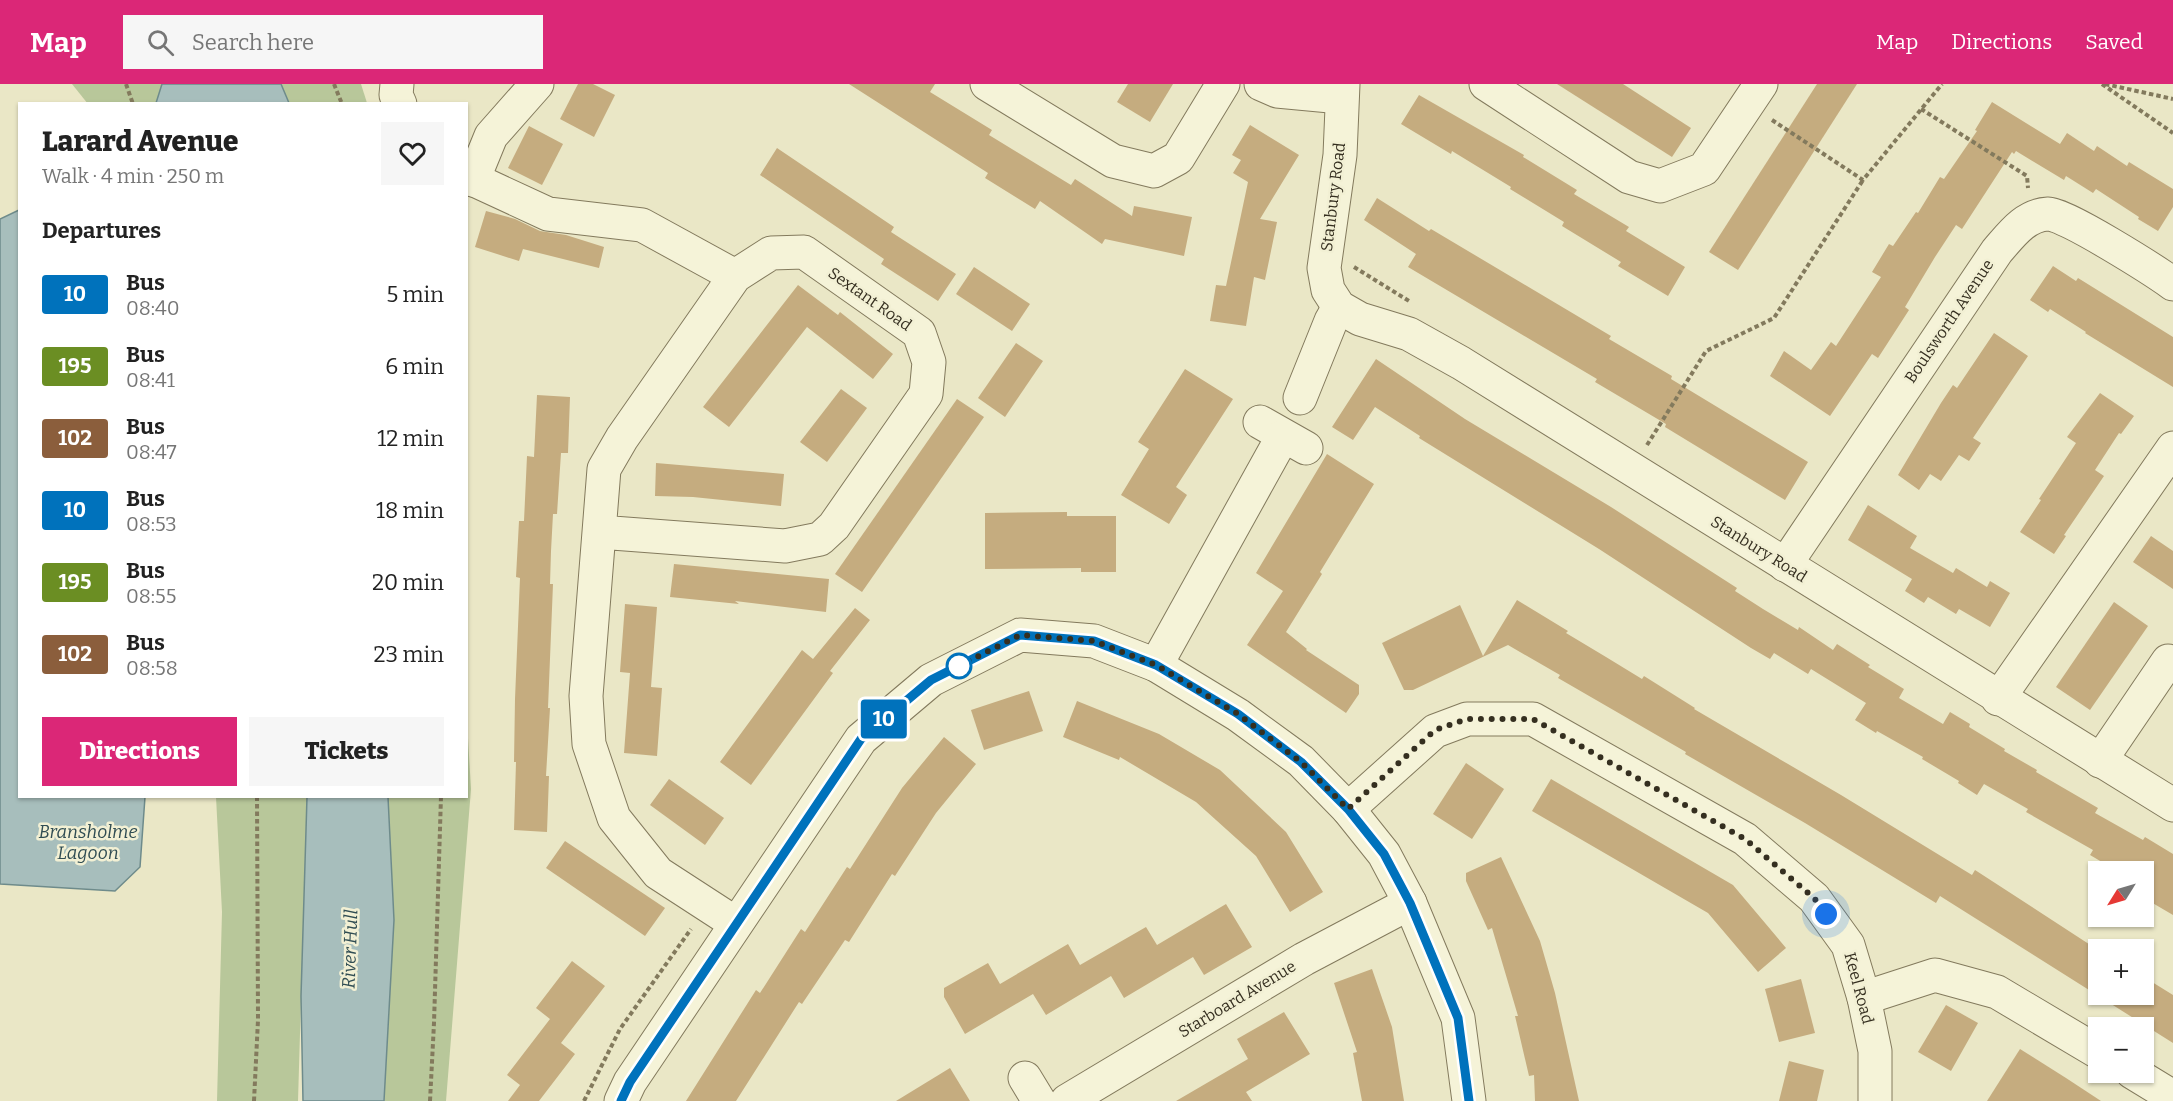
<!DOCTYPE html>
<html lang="en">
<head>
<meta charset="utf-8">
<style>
  body { margin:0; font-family:Bitter,serif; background:#f6f6f6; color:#222; height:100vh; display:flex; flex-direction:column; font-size:22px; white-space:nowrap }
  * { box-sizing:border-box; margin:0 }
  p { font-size:20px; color:#767676 }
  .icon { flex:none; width:33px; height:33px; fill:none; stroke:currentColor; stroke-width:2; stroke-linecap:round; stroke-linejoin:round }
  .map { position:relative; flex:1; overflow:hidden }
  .sheet { position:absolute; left:18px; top:18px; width:450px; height:696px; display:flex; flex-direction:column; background:#fff; border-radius:0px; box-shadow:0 2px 4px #0004 }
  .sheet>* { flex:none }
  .badge { padding:0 12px; border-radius:4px; font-size:21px; line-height:39px }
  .needle { width:39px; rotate:233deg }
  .tools { position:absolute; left:2088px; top:777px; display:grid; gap:12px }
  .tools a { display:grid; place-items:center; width:66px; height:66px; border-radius:0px; background:#fff; box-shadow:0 2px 4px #0004; font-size:30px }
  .you { position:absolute; width:30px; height:30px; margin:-15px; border:4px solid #fff; border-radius:50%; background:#1a73e8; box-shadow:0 0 0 9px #1a73e833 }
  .map>.badge { position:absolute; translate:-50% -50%; box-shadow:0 0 0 3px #fff }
  h2 { padding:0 24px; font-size:22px; line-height:54px }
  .round { display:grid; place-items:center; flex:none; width:63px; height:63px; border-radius:0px; background:#f6f6f6 }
  .head { display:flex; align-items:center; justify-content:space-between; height:102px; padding:0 24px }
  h1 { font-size:28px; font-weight:800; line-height:45px }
  .action { display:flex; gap:12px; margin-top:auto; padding:12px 24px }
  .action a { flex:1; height:69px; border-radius:0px; background:#db2777; color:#fff; font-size:24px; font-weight:800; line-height:69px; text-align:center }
  .action a+a { background:#f6f6f6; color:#222 }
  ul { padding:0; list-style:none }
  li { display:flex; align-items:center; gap:18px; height:72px; padding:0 24px }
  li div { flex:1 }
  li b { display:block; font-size:22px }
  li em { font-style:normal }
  li .badge { min-width:66px; font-weight:700; text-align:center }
  header { display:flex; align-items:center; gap:36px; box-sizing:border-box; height:84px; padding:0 30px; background:#db2777; color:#fff }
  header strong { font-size:28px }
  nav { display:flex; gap:33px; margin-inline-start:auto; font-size:21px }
  .search { width:420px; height:54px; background:#f6f6f6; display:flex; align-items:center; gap:15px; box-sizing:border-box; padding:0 21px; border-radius:0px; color:#767676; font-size:22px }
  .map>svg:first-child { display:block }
  .green { fill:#b8c79a }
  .water { fill:#a7bebc; stroke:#6e8b8b; stroke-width:1.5 }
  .building { fill:#c5ac7f }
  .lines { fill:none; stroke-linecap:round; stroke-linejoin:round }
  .minor-casing { stroke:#837a5d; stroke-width:35 }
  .path { stroke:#837a5d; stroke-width:4; stroke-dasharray:4.5 3; stroke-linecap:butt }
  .minor { stroke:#f5f3d8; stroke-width:33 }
  .line-casing { stroke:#fff; stroke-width:14 }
  .line { stroke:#0072bc; stroke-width:9 }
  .walk { stroke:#352f20; stroke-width:6; stroke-dasharray:0 10.8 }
  .stop-dot { fill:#fff; stroke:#0072bc; stroke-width:3 }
  .labels { text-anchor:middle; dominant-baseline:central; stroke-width:5; stroke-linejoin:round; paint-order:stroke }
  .street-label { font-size:16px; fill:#352f20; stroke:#f2f0d4 }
  .water-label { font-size:18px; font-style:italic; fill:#304d53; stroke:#f2f0d4 }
</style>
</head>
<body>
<header>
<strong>Map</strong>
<div class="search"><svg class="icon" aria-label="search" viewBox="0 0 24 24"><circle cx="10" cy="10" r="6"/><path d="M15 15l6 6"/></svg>Search here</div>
<nav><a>Map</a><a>Directions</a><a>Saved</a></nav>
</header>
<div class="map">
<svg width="2173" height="1017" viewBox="0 0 2173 1017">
  <rect width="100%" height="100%" fill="#eae7c6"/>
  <g class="green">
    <path d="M72 0H162V2L156 19 88 20Z"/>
    <path d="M281 0H361L367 19H289Z"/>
    <path d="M467 637 471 705 446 1017H384L394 836 388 713 466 712Z"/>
    <path d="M216 713H307L298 1017H217L222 828Z"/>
  </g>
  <g class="water">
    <path d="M162 0H281L289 19H156Z"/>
    <path d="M19 126 20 712 145 713 140 783 115 807 0 800V135Z"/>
    <path d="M307 713H388L394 836 384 1017H303L301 912Z"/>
  </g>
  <g class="building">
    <path d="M578 0H593L615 11 594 53 560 35Z"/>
    <path d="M849 0H935L930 8 992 46 989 51 1071 101 1075 95 1132 132 1134 122 1192 133 1184 172 1105 155 1102 160 1040 117 1035 125 985 94 988 89Z"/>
    <path d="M1128 0H1173L1150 38 1117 18Z"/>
    <path d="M1557 0H1623L1691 44 1672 73Z"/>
    <path d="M1817 0H1857L1738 186 1709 168Z"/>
    <path d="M1419 11 1524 71 1523 73 1577 106 1574 110 1629 143 1626 147 1685 183 1668 212 1618 182 1621 178 1562 142 1564 138 1510 105 1511 103 1452 67 1451 70 1401 40Z"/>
    <path d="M1992 18 2060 60 2067 49 2094 67 2097 62 2127 82 2129 78 2173 105V123L2158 147 2138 135 2139 133 2096 105 2093 109 2066 92 2064 96 2016 67 2014 70 2012 68 1962 145 1956 141 1935 173 1905 223 1909 226 1878 274 1872 270 1830 332 1770 292 1784 267 1811 286 1831 258 1836 262 1881 193 1872 188 1889 160 1893 162 1916 128 1918 129 1940 93 1944 95 1977 47 1975 46Z"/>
    <path d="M1250 41 1299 71 1260 135 1277 138 1265 196 1254 193 1246 242 1210 237 1216 201 1226 202 1248 98 1233 89 1241 76 1232 71Z"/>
    <path d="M529 42 563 60 542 101 508 84Z"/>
    <path d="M777 64 894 143 891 148 956 190 938 217 881 180 884 175 760 91Z"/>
    <path d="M1377 114 1429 147 1431 145 1611 252 1609 255 1672 292 1671 295 1808 378 1785 416 1665 343 1666 340 1595 298 1597 295 1408 183 1416 170 1364 136Z"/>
    <path d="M486 127 515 135 540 147 566 151 604 163 599 184 523 165 519 177 475 163Z"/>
    <path d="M2053 182 2076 197 2078 194 2173 253V303L2085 249 2086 248 2050 225 2048 228 2030 216Z"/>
    <path d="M974 183 1030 220 1012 247 956 210Z"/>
    <path d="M798 201 838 231 840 228 893 270 873 295 807 243 729 343 703 323Z"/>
    <path d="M1994 249 2028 272 1973 354 1981 359 1969 377 1959 371 1941 397 1930 390 1919 406 1898 391 1941 319 1953 301 1957 304Z"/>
    <path d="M1016 259 1043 277 1005 333 978 314Z"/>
    <path d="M1376 275 1465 335 1611 423 1737 504 1735 507 1763 525 1798 546 1799 543 1833 566 1837 560 1870 581 1868 583 1904 605 1899 614 1943 640 1950 628 1970 640 1969 643 2005 665 2004 667 2037 686 2036 688 2098 724 2095 729 2143 756 2145 753 2173 770V831L2144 814V788H2119L2090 771 2093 766 2026 728 2028 725 1984 700 1977 711 1958 699 1959 697 1922 675 1923 673 1877 647 1876 649 1855 636 1866 619 1811 585 1808 590 1774 569 1770 575 1751 564 1599 465 1419 354 1420 352 1375 323 1353 356 1332 343Z"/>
    <path d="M1185 285 1233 315 1176 403 1187 411 1169 440 1121 411 1149 365 1138 358Z"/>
    <path d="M841 305 867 324 827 378 800 358Z"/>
    <path d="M2100 309 2134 332 2121 350 2119 349 2095 386 2104 392 2064 451 2066 452 2054 470 2020 448 2041 416 2039 415 2076 359 2067 353Z"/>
    <path d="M537 311 570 313 568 369H561L557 430H553L551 467 550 500H553L548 624H550L546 692H549L547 748 514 746 516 678H514L515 615 520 494 516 493 519 437H524L527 372 534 373Z"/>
    <path d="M957 315 984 333 862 508 835 490Z"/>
    <path d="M1327 370 1374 400 1320 488 1322 490 1286 548 1307 565 1306 566 1359 601V610L1346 629 1247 561 1283 507 1256 489Z"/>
    <path d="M656 379 784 390 781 422 693 413 655 412Z"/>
    <path d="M1868 421 1917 452 1910 464 1953 489 1956 484 1987 503 1990 497 2010 509 1990 543 1959 525 1956 530 1928 513 1924 519 1905 507 1912 495 1848 456Z"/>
    <path d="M1067 428V432H1116V488H1081V484L985 485V429Z"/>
    <path d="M2151 452 2173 467V505L2133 478Z"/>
    <path d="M674 480 829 495 826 528 735 517 739 520 670 513Z"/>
    <path d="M1517 516 1568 547 1566 549 1606 573 1642 595 1644 592 1695 624 1694 625 1841 711 1972 791 1975 786 2098 866V910H2144V893L2173 911V959L1940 812 1936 819 1805 739 1685 670 1686 668 1558 594 1560 591 1508 561 1413 606H1404L1382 559 1460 521 1483 572Z"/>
    <path d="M2114 518 2148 542 2090 626 2056 603Z"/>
    <path d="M625 520 657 523 651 603 662 604 657 672 624 669 630 589 620 588Z"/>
    <path d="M855 524 870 536 830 587 833 589 751 701 720 678 802 566 813 575Z"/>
    <path d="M1029 607 1043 647 984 666 971 626Z"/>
    <path d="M1077 617 1159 650 1220 686 1286 748 1323 808 1290 828 1256 772 1196 718 1120 673 1119 676 1063 653Z"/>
    <path d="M944 653 976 680 936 729 895 792 892 790 849 858 845 856 802 920 799 918 736 1017H686L756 906 760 909 801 845 805 848 847 783 850 785 902 704Z"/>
    <path d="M1466 679 1504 705 1472 755 1433 730Z"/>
    <path d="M669 695 724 734 705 761 650 721Z"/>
    <path d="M1551 695 1733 801 1786 864 1758 888 1708 829 1532 727Z"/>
    <path d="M565 757 665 824 645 852 546 784Z"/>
    <path d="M1501 773 1540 857 1555 909 1579 1017H1535L1534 991 1529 992 1515 932H1518L1492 844 1488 846 1466 797V789Z"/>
    <path d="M1226 820 1252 863 1204 891 1193 873 1124 914 1111 892 1046 931 1033 910 965 950 944 913V904L988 879 1000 900 1068 860 1080 881 1146 843 1157 861Z"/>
    <path d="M572 877 605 902 561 959 575 970 539 1017H508L520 1001 507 991 550 935 536 924Z"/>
    <path d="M1372 885 1392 943 1404 1017H1362L1353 969 1357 968 1334 899Z"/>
    <path d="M1801 895 1815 949 1779 958 1765 905Z"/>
    <path d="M1946 921 1978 939 1951 987 1918 968Z"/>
    <path d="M1284 928 1310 970 1246 1008 1252 1017H1176L1248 975 1237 955Z"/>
    <path d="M2020 965 2066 994 2101 1017H1987Z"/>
    <path d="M1789 977 1824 986 1817 1017H1779Z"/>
    <path d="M950 984 970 1017H896Z"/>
  </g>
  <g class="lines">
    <g class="minor-casing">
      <g id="minor">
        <path d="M397 0 396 11 400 20"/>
        <path d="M987 0 1113 77 1154 87 1178 74 1223 0"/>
        <path d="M1261 0 1277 7 1341 13"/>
        <path d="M1343 0 1340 71 1324 184 1328 206 1339 223 1360 235 1409 250 1461 279 2173 721"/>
        <path d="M1486 0 1629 93 1660 102 1704 85 1761 0"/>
        <path d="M466 92 548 130 642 141 735 192"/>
        <path d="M473 96 491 52 537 0"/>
        <path d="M1300 314 1331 237 1339 223"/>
        <path d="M1260 338 1306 364"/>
        <path d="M599 448 785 462 820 455 834 442 926 310 929 278 919 249 804 168 771 169 735 192 622 354 604 385 586 612 589 660 614 734 658 789 735 839"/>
        <path d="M1785 481 1997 167C2011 151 2025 131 2048 130 2064 129 2155 187 2173 200"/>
        <path d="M1156 581 1283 352"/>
        <path d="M1998 615 2173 364"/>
        <path d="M2100 677 2168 577"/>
        <path d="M1348 725 1435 647 1467 635H1533L1745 755 1814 814 1848 861 1864 914 1875 967V1017"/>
        <path d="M1864 914 1935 891 1997 908 2098 968"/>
        <path d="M2132 988 2173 1013"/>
        <path d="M1025 994 1039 1017"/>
        <path d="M621 1017 630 998 861 655 931 596 1020 551 1094 557 1156 581 1238 631 1301 677 1348 725 1384 770 1410 819 1458 934 1469 1017"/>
        <path d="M1067 1017 1304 875 1410 819"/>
      </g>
    </g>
    <g class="path">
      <path d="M126 0 133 20"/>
      <path d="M334 0 342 20"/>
      <path d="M2102 0 2173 49"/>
      <path d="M2105 0 2173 15"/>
      <path d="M1921 25 2027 92 2028 104"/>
      <path d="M1772 36 1863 96 1942 0"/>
      <path d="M1354 183 1409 217"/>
      <path d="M1647 361 1706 267 1774 234 1863 96"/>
      <path d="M254 1017 258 936 257 712"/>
      <path d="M430 1017 434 939 441 712"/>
      <path d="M584 1017 620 945 691 845"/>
    </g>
    <use href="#minor" class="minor"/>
  </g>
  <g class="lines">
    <g class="line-casing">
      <path id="line" d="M621 1017 630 998 861 655 931 596 1020 551 1094 557 1156 581 1238 630 1301 678 1348 725 1384 770 1410 819 1458 934 1469 1017"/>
    </g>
    <use href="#line" class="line"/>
    <path class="walk" d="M959 582 1020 551 1094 557 1156 581 1238 630 1301 678 1348 725 1435 646 1467 635H1533L1745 755 1814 814 1826 830"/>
  </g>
  <circle class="stop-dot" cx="959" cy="582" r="12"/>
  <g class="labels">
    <g class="street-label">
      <text transform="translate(1333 113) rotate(-83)">Stanbury Road</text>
      <text transform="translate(870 215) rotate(35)">Sextant Road</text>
      <text transform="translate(1949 237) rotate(-56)">Boulsworth Avenue</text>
      <text transform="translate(1759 465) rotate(32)">Stanbury Road</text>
      <text transform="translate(1859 904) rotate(75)">Keel Road</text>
      <text transform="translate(1237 915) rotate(-31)">Starboard Avenue</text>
    </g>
    <g class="water-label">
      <text x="88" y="748">Bransholme<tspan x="88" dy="21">Lagoon</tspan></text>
      <text transform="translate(350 865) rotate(-88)">River Hull</text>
    </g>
  </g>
</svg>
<div class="tools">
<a><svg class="needle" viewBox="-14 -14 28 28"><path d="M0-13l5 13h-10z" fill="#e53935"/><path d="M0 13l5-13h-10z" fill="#767676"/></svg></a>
<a>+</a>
<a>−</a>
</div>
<div class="you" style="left:1826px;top:830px"></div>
<b class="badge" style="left:884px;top:635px;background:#0072bc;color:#fff">10</b>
<section class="sheet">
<div class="head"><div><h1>Larard Avenue</h1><p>Walk · 4 min · 250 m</p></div><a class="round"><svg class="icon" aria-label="heart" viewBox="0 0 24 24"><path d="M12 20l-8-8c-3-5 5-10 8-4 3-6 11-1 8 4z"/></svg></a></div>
<h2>Departures</h2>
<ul>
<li><span class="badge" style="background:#0072bc;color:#fff">10</span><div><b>Bus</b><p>08:40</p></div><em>5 min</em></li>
<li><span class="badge" style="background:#6b8e23;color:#fff">195</span><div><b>Bus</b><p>08:41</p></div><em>6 min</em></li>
<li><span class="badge" style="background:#8b5e3c;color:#fff">102</span><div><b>Bus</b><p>08:47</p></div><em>12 min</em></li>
<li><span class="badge" style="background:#0072bc;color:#fff">10</span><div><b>Bus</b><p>08:53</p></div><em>18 min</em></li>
<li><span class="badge" style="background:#6b8e23;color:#fff">195</span><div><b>Bus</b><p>08:55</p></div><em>20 min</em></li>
<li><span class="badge" style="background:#8b5e3c;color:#fff">102</span><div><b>Bus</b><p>08:58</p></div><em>23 min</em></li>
</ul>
<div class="action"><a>Directions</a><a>Tickets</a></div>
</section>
</div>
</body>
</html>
